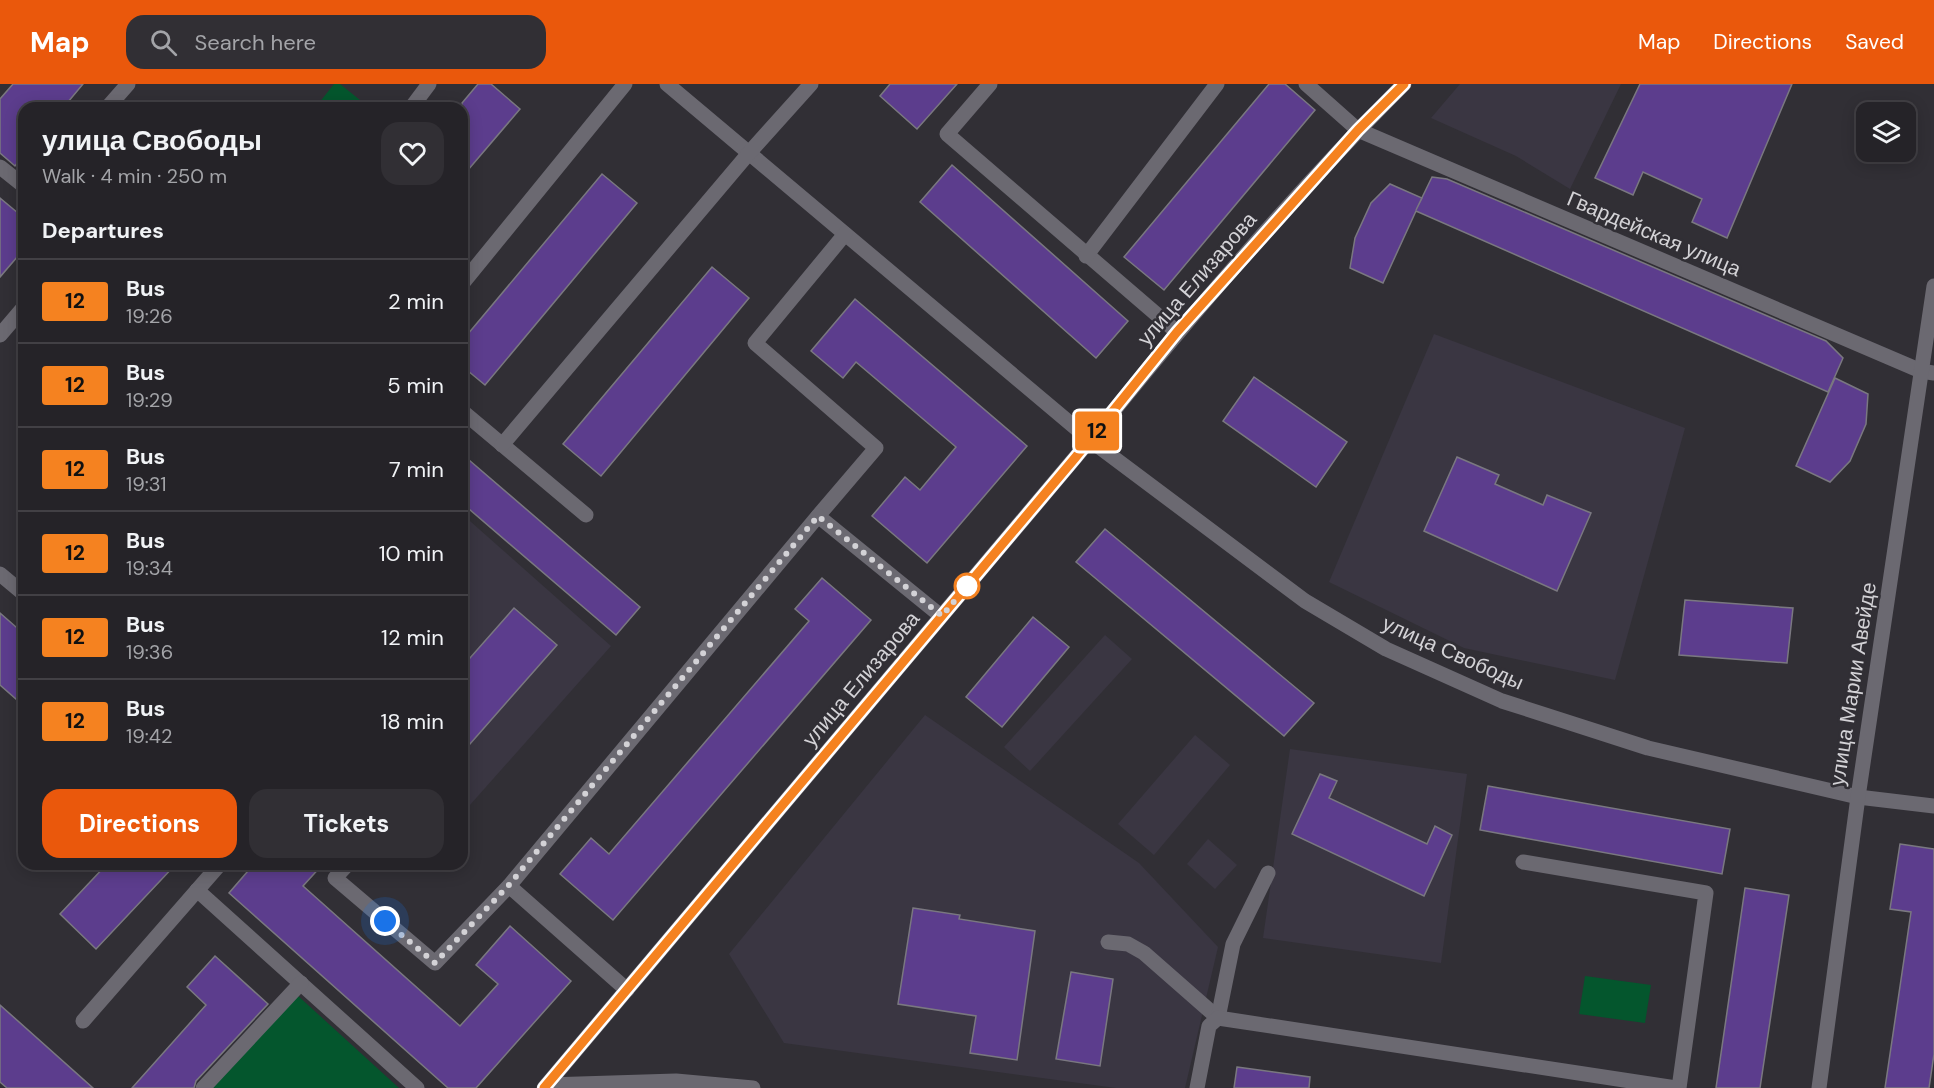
<!DOCTYPE html>
<html lang="en">
<head>
<meta charset="utf-8">
<style>
  body { margin:0; font-family:"DM Sans",sans-serif; background:#312f34; color:#f1f3f6; height:100vh; display:flex; flex-direction:column; font-size:22px; white-space:nowrap }
  * { box-sizing:border-box; margin:0 }
  p { font-size:20px; color:#a3a4a8 }
  .icon { flex:none; width:33px; height:33px; fill:none; stroke:currentColor; stroke-width:2; stroke-linecap:round; stroke-linejoin:round }
  .map { position:relative; flex:1; overflow:hidden }
  .side { position:absolute; left:18px; top:18px; width:450px; height:768px; display:flex; flex-direction:column; background:#252328; border-radius:18px; box-shadow:0 3px 15px #0003,0 0 0 2px #424045 }
  .side>* { flex:none }
  .badge { padding:0 12px; border-radius:4px; font-size:21px; line-height:39px }
  .controls { position:absolute; left:1856px; top:18px; display:grid; gap:12px }
  .controls a { display:grid; place-items:center; width:60px; height:60px; border-radius:12px; background:#252328; box-shadow:0 3px 15px #0003,0 0 0 2px #424045; font-size:30px }
  .you { position:absolute; width:30px; height:30px; margin:-15px; border:4px solid #fff; border-radius:50%; background:#1a73e8; box-shadow:0 0 0 9px #1a73e833 }
  .map>.badge { position:absolute; translate:-50% -50%; box-shadow:0 0 0 3px #fff }
  h2 { padding:0 24px; font-size:22px; line-height:54px }
  .round { display:grid; place-items:center; flex:none; width:63px; height:63px; border-radius:18px; background:#312f34 }
  .headline { display:flex; align-items:center; justify-content:space-between; height:102px; padding:0 24px }
  h1 { font-size:28px; font-weight:700; line-height:45px }
  .primary-button { display:flex; gap:12px; margin-top:auto; padding:12px 24px }
  .primary-button a { flex:1; height:69px; border-radius:18px; background:#ea580c; color:#fff; font-size:24px; font-weight:700; line-height:69px; text-align:center }
  .primary-button a+a { background:#312f34; color:#f1f3f6 }
  ul { padding:0; list-style:none }
  li { display:flex; align-items:center; gap:18px; height:84px; padding:0 24px; border-top:2px solid #424045 }
  li div { flex:1 }
  li b { display:block; font-size:22px }
  li em { font-style:normal }
  li .badge { min-width:66px; font-weight:700; text-align:center }
  header { display:flex; align-items:center; gap:36px; box-sizing:border-box; height:84px; padding:0 30px; background:#ea580c; color:#fff }
  header strong { font-size:28px }
  nav { display:flex; gap:33px; margin-inline-start:auto; font-size:21px }
  .search { width:420px; height:54px; background:#312f34; display:flex; align-items:center; gap:15px; box-sizing:border-box; padding:0 21px; border-radius:18px; color:#a3a4a8; font-size:22px }
  .map>svg:first-child { display:block }
  .built { fill:#3a3642 }
  .green { fill:#04562d }
  .building { fill:#5c3d8d; stroke:#7a7880; stroke-width:1.5 }
  .lines { fill:none; stroke-linecap:round; stroke-linejoin:round }
  .minor { stroke:#6b6971; stroke-width:15 }
  .line-casing { stroke:#fff; stroke-width:14 }
  .line { stroke:#f58220; stroke-width:9 }
  .walk { stroke:#d3d2d6; stroke-width:6; stroke-dasharray:0 10.8 }
  .stop-dot { fill:#fff; stroke:#f58220; stroke-width:3 }
  .labels { text-anchor:middle; dominant-baseline:central; stroke-width:5; stroke-linejoin:round; paint-order:stroke }
  .street-label { font-size:21px; fill:#d3d2d6; stroke:#312f35 }
</style>
</head>
<body>
<header>
<strong>Map</strong>
<div class="search"><svg class="icon" aria-label="search" viewBox="0 0 24 24"><circle cx="10" cy="10" r="6"/><path d="M15 15l6 6"/></svg>Search here</div>
<nav><a>Map</a><a>Directions</a><a>Saved</a></nav>
</header>
<div class="map">
<svg width="1934" height="1004" viewBox="0 0 1934 1004">
  <rect width="100%" height="100%" fill="#312f35"/>
  <g class="built">
    <path d="M1460 0H1621L1570 105 1516 72 1431 34Z"/>
    <path d="M1434 250 1685 344 1615 596 1464 564 1329 498Z"/>
    <path d="M462 430 611 562 462 730Z"/>
    <path d="M1105 551 1132 575 1030 687 1004 663Z"/>
    <path d="M925 631 1139 779 1218 863 1185 1004H1116L784 959 729 870Z"/>
    <path d="M1195 651 1230 681 1154 771 1118 740Z"/>
    <path d="M1290 665 1467 690 1441 879 1263 854Z"/>
    <path d="M1208 755 1237 781 1215 805 1187 780Z"/>
  </g>
  <g class="green">
    <path d="M334 0H340L370 24H315Z"/>
    <path d="M1585 892 1651 901 1645 939 1579 930Z"/>
    <path d="M296 910 399 1004H212Z"/>
  </g>
  <g class="building">
    <path d="M13 0H83L63 24H24V70L15 82 0 69V15Z"/>
    <path d="M478 0H491L520 25 462 93V19Z"/>
    <path d="M890 0H957L917 45 880 12Z"/>
    <path d="M1269 0H1285L1315 26 1164 206 1124 173Z"/>
    <path d="M1640 0H1792L1727 154 1692 138 1702 115 1643 88 1633 111 1595 94Z"/>
    <path d="M952 81 1128 237 1096 274 920 118Z"/>
    <path d="M602 90 637 119 485 301 462 282V257Z"/>
    <path d="M1432 93 1447 95 1826 257 1843 274 1828 308 1416 127 1383 199 1350 184 1355 154 1371 119 1390 100 1422 114 1416 126Z"/>
    <path d="M0 114 24 134V165L0 193Z"/>
    <path d="M712 183 749 214 601 392 563 360Z"/>
    <path d="M855 215 1027 362 927 479 872 432 905 393 920 406 956 363 856 278 843 294 811 267Z"/>
    <path d="M1254 293 1347 358 1316 403 1223 337Z"/>
    <path d="M1835 294 1868 310 1866 340 1850 377 1830 398 1796 382Z"/>
    <path d="M462 370 640 523 616 551 462 419Z"/>
    <path d="M1457 373 1499 391 1495 400 1543 421 1547 411 1591 429 1557 507 1424 447Z"/>
    <path d="M1105 445 1314 619 1284 652 1076 478Z"/>
    <path d="M822 494 871 536 613 836 560 790 591 754 609 770 809 537 795 525Z"/>
    <path d="M1685 516 1793 524 1787 579 1679 571Z"/>
    <path d="M514 524 557 561 462 669V583Z"/>
    <path d="M0 529 24 550V622L0 601Z"/>
    <path d="M1033 533 1069 563 1002 643 966 613Z"/>
    <path d="M1320 690 1337 697 1329 714 1427 760 1435 742 1452 751 1424 812 1292 750Z"/>
    <path d="M1488 702 1730 745 1722 790 1480 746Z"/>
    <path d="M1900 760 1934 765V970L1929 1004H1885L1911 828 1890 825Z"/>
    <path d="M107 780H176L96 865 60 830Z"/>
    <path d="M254 780H323L303 802 460 942 498 900 476 881 510 842 571 897 476 1004H448L229 809Z"/>
    <path d="M1745 804 1789 811 1760 1004H1716Z"/>
    <path d="M913 824 960 831 959 835 1035 847 1017 976 970 969 976 932 898 920Z"/>
    <path d="M215 872 268 920 196 997 194 1004H132L206 921 187 903Z"/>
    <path d="M1071 888 1113 895 1100 982 1056 975Z"/>
    <path d="M0 921 93 1004H7L0 998Z"/>
    <path d="M1237 983 1310 993 1309 1004H1234Z"/>
  </g>
  <g class="lines">
    <g class="minor">
      <path d="M667 0 1090 356 1305 517 1386 565 1502 617 1648 664 1858 713 1934 722"/>
      <path d="M990 0 947 50 1177 248"/>
      <path d="M1306 0 1358 46 1921 287 1934 289"/>
      <path d="M107 24 128 0"/>
      <path d="M411 24 429 0"/>
      <path d="M0 83 24 102"/>
      <path d="M845 150 755 259 876 364 818 432 941 532"/>
      <path d="M1086 172 1217 0"/>
      <path d="M462 200 625 0"/>
      <path d="M0 251 24 223"/>
      <path d="M462 327 586 431"/>
      <path d="M502 361 749 69 811 0"/>
      <path d="M0 490 24 510"/>
      <path d="M1523 778 1706 809 1679 1004"/>
      <path d="M348 780 335 794 435 879 509 802 627 906"/>
      <path d="M509 802 818 432"/>
      <path d="M197 806 417 1004"/>
      <path d="M1108 858 1128 860 1144 869 1218 934"/>
      <path d="M1218 934 1233 860 1268 789"/>
      <path d="M83 937 220 780"/>
      <path d="M547 1001 676 997 753 1004"/>
      <path d="M203 1004 301 899"/>
      <path d="M544 1004 1090 356C1189 233 1292 112 1404 0"/>
      <path d="M1197 1004 1209 942 1218 934 1676 1004"/>
      <path d="M1819 1004 1858 713 1934 202"/>
    </g>
  </g>
  <g class="lines">
    <g class="line-casing">
      <path id="line" d="M544 1004 1075 374 1177 248 1358 46 1404 0"/>
    </g>
    <use href="#line" class="line"/>
    <path class="walk" d="M385 837 435 879 508 802 818 432 942 532 967 502"/>
  </g>
  <circle class="stop-dot" cx="967" cy="502" r="12"/>
  <g class="labels">
    <g class="street-label">
      <text transform="translate(1654 150) rotate(23)">Гвардейская улица</text>
      <text transform="translate(1197 195) rotate(-49)">улица Елизарова</text>
      <text transform="translate(1453 569) rotate(24)">улица Свободы</text>
      <text transform="translate(861 595) rotate(-50)">улица Елизарова</text>
      <text transform="translate(1853 600) rotate(-81)">улица Марии Авейде</text>
    </g>
  </g>
</svg>
<div class="controls">
<a><svg class="icon" aria-label="layers" viewBox="0 0 24 24"><path d="M12 4l9 5-9 5-9-5zM3 14l9 5 9-5"/></svg></a>
</div>
<div class="you" style="left:385px;top:837px"></div>
<b class="badge" style="left:1097px;top:347px;background:#f58220;color:#111">12</b>
<section class="side">
<div class="headline"><div><h1>улица Свободы</h1><p>Walk · 4 min · 250 m</p></div><a class="round"><svg class="icon" aria-label="heart" viewBox="0 0 24 24"><path d="M12 20l-8-8c-3-5 5-10 8-4 3-6 11-1 8 4z"/></svg></a></div>
<h2>Departures</h2>
<ul>
<li><span class="badge" style="background:#f58220;color:#111">12</span><div><b>Bus</b><p>19:26</p></div><em>2 min</em></li>
<li><span class="badge" style="background:#f58220;color:#111">12</span><div><b>Bus</b><p>19:29</p></div><em>5 min</em></li>
<li><span class="badge" style="background:#f58220;color:#111">12</span><div><b>Bus</b><p>19:31</p></div><em>7 min</em></li>
<li><span class="badge" style="background:#f58220;color:#111">12</span><div><b>Bus</b><p>19:34</p></div><em>10 min</em></li>
<li><span class="badge" style="background:#f58220;color:#111">12</span><div><b>Bus</b><p>19:36</p></div><em>12 min</em></li>
<li><span class="badge" style="background:#f58220;color:#111">12</span><div><b>Bus</b><p>19:42</p></div><em>18 min</em></li>
</ul>
<div class="primary-button"><a>Directions</a><a>Tickets</a></div>
</section>
</div>
</body>
</html>
